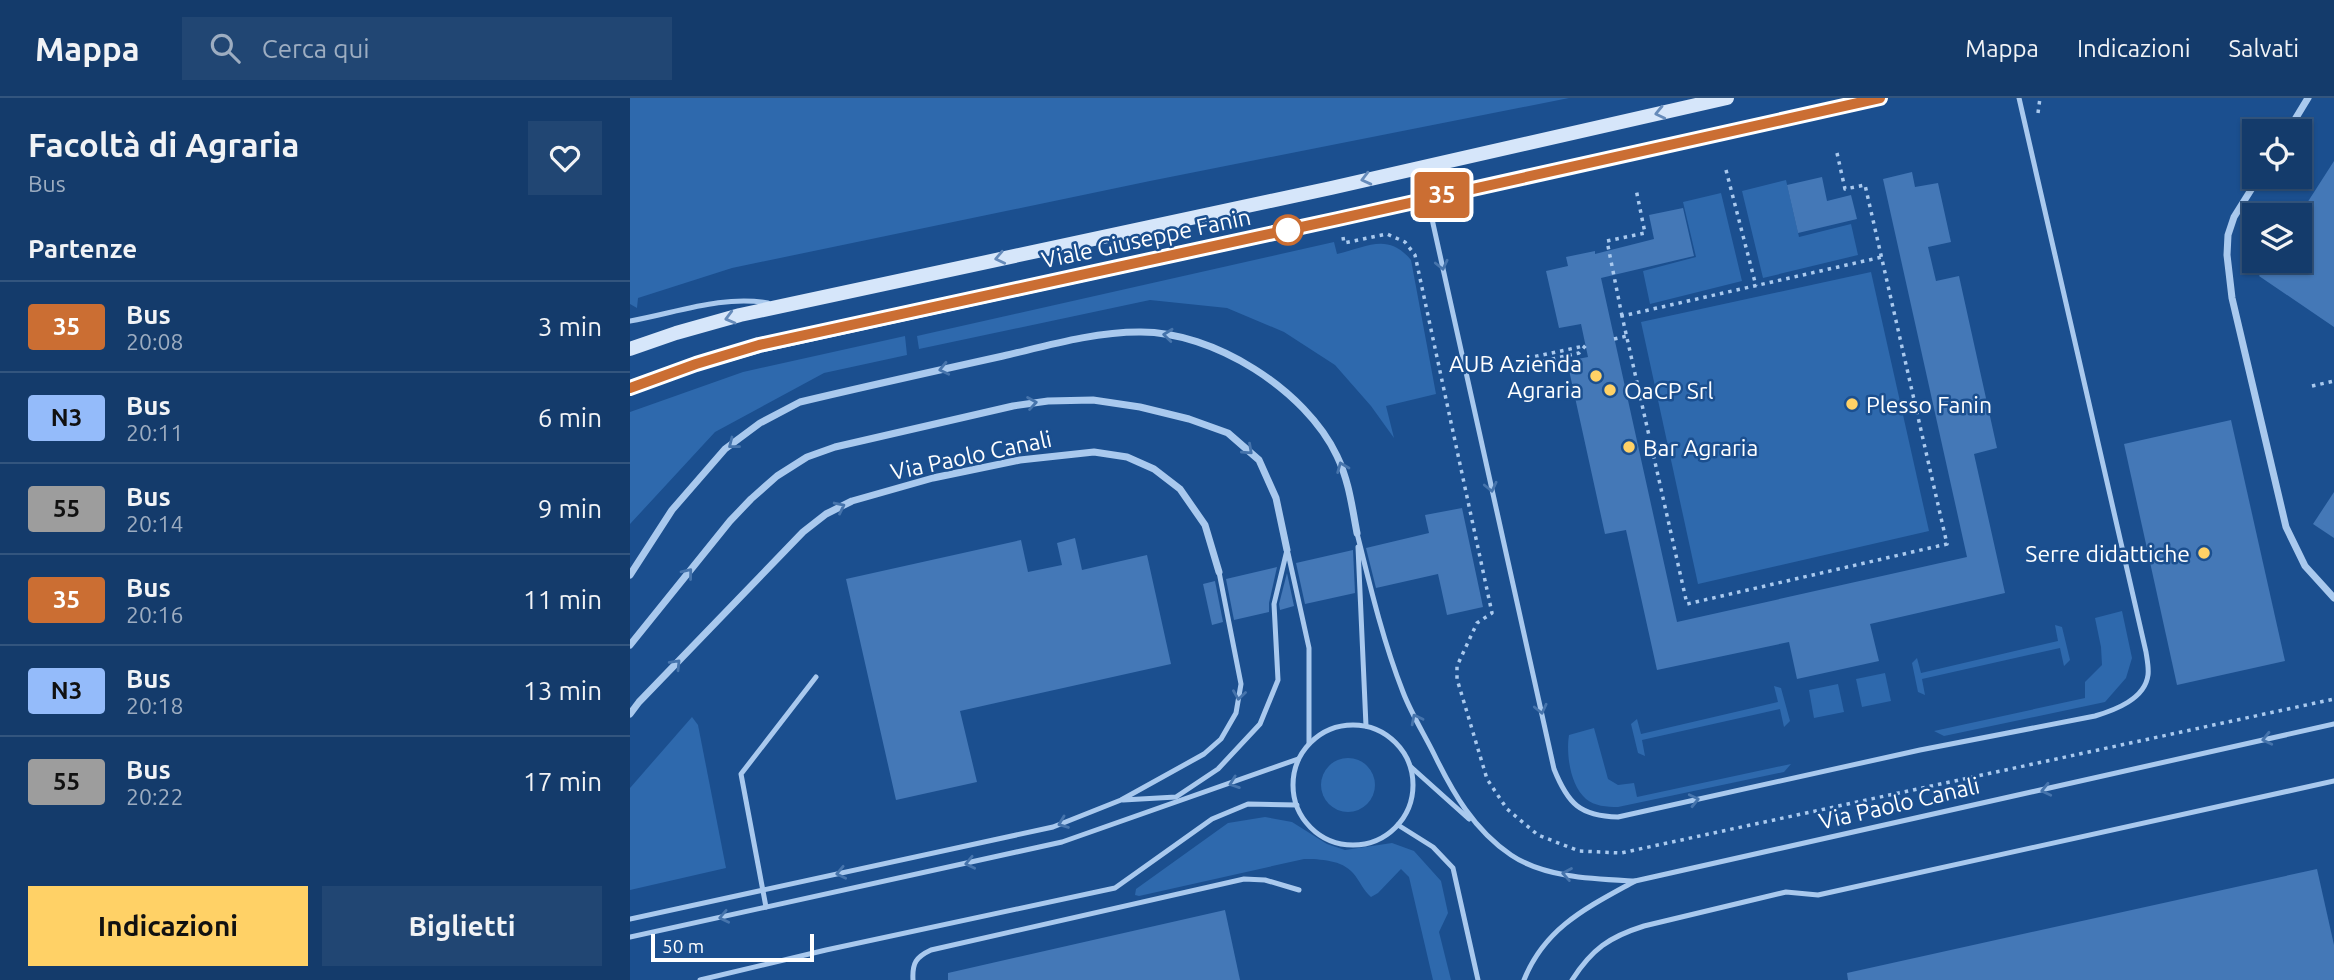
<!DOCTYPE html>
<html lang="it">
<head>
<meta charset="utf-8">
<style>
  body { margin:0; font-family:Ubuntu,sans-serif; background:#214673; color:#f1f3f6; height:100vh; display:flex; flex-direction:column; font-size:26px; white-space:nowrap }
  * { box-sizing:border-box; margin:0 }
  p { font-size:23px; color:#9dadc1 }
  .icon { flex:none; width:38px; height:38px; fill:none; stroke:currentColor; stroke-width:2; stroke-linecap:round; stroke-linejoin:round }
  .map { position:relative; flex:1; overflow:hidden }
  .sheet { display:flex; flex-direction:column; background:#143b6b; width:630px }
  .sheet>* { flex:none }
  .badge { padding:0 14px; border-radius:5px; font-size:24px; line-height:46px }
  .controls { position:absolute; left:1612px; top:21px; display:grid; gap:14px }
  .controls a { display:grid; place-items:center; width:70px; height:70px; border-radius:0px; background:#143b6b; box-shadow:0 2px 5px #0004,0 0 0 2px #33557e; font-size:35px }
  .scale { position:absolute; left:21px; bottom:18px; width:163px; box-sizing:border-box; padding-left:7px; border:4px solid #fff; border-top:0; font-size:19px; line-height:24px; white-space:nowrap; color:#fff; -webkit-text-stroke:5px #1b4f8f; paint-order:stroke }
  .map>.badge { position:absolute; translate:-50% -50%; box-shadow:0 0 0 4px #fff }
  h2 { padding:0 28px; font-size:26px; line-height:63px }
  .round { display:grid; place-items:center; flex:none; width:74px; height:74px; border-radius:0px; background:#214673 }
  .head { display:flex; align-items:center; justify-content:space-between; height:119px; padding:0 28px }
  h1 { font-size:33px; font-weight:600; line-height:52px }
  .action { display:flex; gap:14px; margin-top:auto; padding:14px 28px }
  .action a { flex:1; height:80px; border-radius:0px; background:#ffd166; color:#111; font-size:28px; font-weight:600; line-height:80px; text-align:center }
  .action a+a { background:#214673; color:#f1f3f6 }
  ul { padding:0; list-style:none }
  li { display:flex; align-items:center; gap:21px; height:91px; padding:0 28px; border-top:2px solid #33557e }
  li div { flex:1 }
  li b { display:block; font-size:26px }
  li em { font-style:normal }
  li .badge { min-width:77px; font-weight:700; text-align:center }
  header { display:flex; align-items:center; gap:42px; box-sizing:border-box; height:98px; padding:0 35px; background:#143b6b; border-bottom:2px solid #33557e }
  header strong { font-size:33px }
  nav { display:flex; gap:38px; margin-inline-start:auto; font-size:24px }
  .search { width:490px; height:63px; background:#214673; display:flex; align-items:center; gap:18px; box-sizing:border-box; padding:0 24px; border-radius:0px; color:#9dadc1; font-size:26px }
  main { display:flex; flex:1; min-height:0 }
  .map>svg:first-child { display:block }
  .green { fill:#2e69ad }
  .building { fill:#4478b7 }
  .lines { fill:none; stroke-linecap:round; stroke-linejoin:round }
  .path { stroke:#a9c9ee; stroke-width:3.5; stroke-dasharray:3.5 5; stroke-linecap:butt }
  .service { stroke:#a9c9ee; stroke-width:5 }
  .minor { stroke:#a9c9ee; stroke-width:7 }
  .secondary { stroke:#d6e6fa; stroke-width:14 }
  .oneway { stroke:#668bba }
  .oneway2 { stroke:#4674ac }
  .line-casing { stroke:#fff; stroke-width:16 }
  .line { stroke:#cb6e33; stroke-width:10 }
  .stop-dot { fill:#fff; stroke:#cb6e33; stroke-width:3.5 }
  .poi-dot { fill:#ffd166; stroke:#1b4f8f; stroke-width:2.5 }
  .labels { text-anchor:middle; dominant-baseline:central; stroke-width:5; stroke-linejoin:round; paint-order:stroke }
  .street-label { font-size:23px; fill:#fff; stroke:#1b4f8f }
  .poi-label { font-size:23px; fill:#fff; stroke:#1b4f8f; text-anchor:start }
</style>
</head>
<body>
<header>
<strong>Mappa</strong>
<div class="search"><svg class="icon" aria-label="search" viewBox="0 0 24 24"><circle cx="10" cy="10" r="6"/><path d="M15 15l6 6"/></svg>Cerca qui</div>
<nav><a>Mappa</a><a>Indicazioni</a><a>Salvati</a></nav>
</header>
<main>
<section class="sheet">
<div class="head"><div><h1>Facoltà di Agraria</h1><p>Bus</p></div><a class="round"><svg class="icon" aria-label="heart" viewBox="0 0 24 24"><path d="M12 20l-8-8c-3-5 5-10 8-4 3-6 11-1 8 4z"/></svg></a></div>
<h2>Partenze</h2>
<ul>
<li><span class="badge" style="background:#cb6e33;color:#fff">35</span><div><b>Bus</b><p>20:08</p></div><em>3 min</em></li>
<li><span class="badge" style="background:#94bbfa;color:#111">N3</span><div><b>Bus</b><p>20:11</p></div><em>6 min</em></li>
<li><span class="badge" style="background:#9d9d9d;color:#111">55</span><div><b>Bus</b><p>20:14</p></div><em>9 min</em></li>
<li><span class="badge" style="background:#cb6e33;color:#fff">35</span><div><b>Bus</b><p>20:16</p></div><em>11 min</em></li>
<li><span class="badge" style="background:#94bbfa;color:#111">N3</span><div><b>Bus</b><p>20:18</p></div><em>13 min</em></li>
<li><span class="badge" style="background:#9d9d9d;color:#111">55</span><div><b>Bus</b><p>20:22</p></div><em>17 min</em></li>
</ul>
<div class="action"><a>Indicazioni</a><a>Biglietti</a></div>
</section>
<div class="map">
<svg width="1704" height="882" viewBox="0 0 1704 882">
  <rect width="100%" height="100%" fill="#1b4f8f"/>
  <g class="green">
    <path d="M0 0H939L520 83 102 170 8 200 7 210 0 206Z"/>
    <path d="M1156 82 1169 139 1221 126 1228 157 1133 180 1112 93Z"/>
    <path d="M1091 95 1112 183 1020 206 1013 173 1066 159 1053 104Z"/>
    <path d="M704 144 707 156C737 149 758 134 781 162L806 296 756 308 764 340 741 308 705 267 654 234 597 210 520 202 289 251 287 238Z"/>
    <path d="M1241 174 1299 433 1068 486 1011 224Z"/>
    <path d="M275 238 277 257 194 275 85 334 0 426V314L113 274Z"/>
    <path d="M1492 513 1502 560 1496 580 1475 604 1314 638 1304 633 1455 600V584L1472 567 1471 549 1465 520Z"/>
    <path d="M1425 527 1432 529 1440 562 1434 568 1430 550 1292 581 1295 597 1288 594 1282 565 1287 560 1291 575 1428 543Z"/>
    <path d="M1255 575 1261 603 1232 609 1226 581Z"/>
    <path d="M1208 586 1214 614 1184 620 1179 592Z"/>
    <path d="M1144 588 1151 590 1160 623 1154 629 1150 611 1012 642 1015 658 1008 655 1001 626 1007 621 1011 636 1148 604Z"/>
    <path d="M62 619 68 627 96 770 0 792V690Z"/>
    <path d="M964 630 978 681 988 687 1004 685 1007 699 1161 666 1154 674 988 709C977 709 964 708 956 701 940 687 936 656 939 637Z"/>
    <circle cx="718" cy="687" r="27"/>
    <path d="M635 719 662 724 697 746 715 752 762 745 784 753 811 783 818 815 809 834 821 882H803L779 779 771 771 748 795 741 799C733 792 730 783 723 775 712 762 690 761 674 761L509 798 505 797 506 791 598 725Z"/>
  </g>
  <g class="building">
    <path d="M1704 63V229L1629 178 1639 163H1670V116Z"/>
    <path d="M1282 74 1285 89 1308 85 1321 144 1298 149 1306 183 1329 178 1367 350 1344 356 1375 495 1240 526 1249 563 1167 581 1159 544 1027 572 996 432 975 436 937 263 958 259 951 226 929 230 916 173 938 168 936 159 965 153V156L1024 141 1019 117 1053 110 1064 158 971 180 1047 524 1337 459 1253 81Z"/>
    <path d="M1192 79 1197 103 1221 97 1227 121 1168 135 1157 87Z"/>
    <path d="M1601 322 1655 563 1547 587 1494 346Z"/>
    <path d="M1704 394V440L1683 426Z"/>
    <path d="M832 410 853 509 817 517 808 476 746 490 736 450 799 435 795 417Z"/>
    <path d="M445 440 452 472 517 457 541 566 330 613 347 684 266 702 216 481 391 442 398 474 432 467 427 445Z"/>
    <path d="M723 452 725 495 675 506 666 465Z"/>
    <path d="M647 469 639 505V514L604 522 596 481Z"/>
    <path d="M657 475 664 508 650 512 649 506Z"/>
    <path d="M585 483 593 524 582 527 573 486Z"/>
    <path d="M1687 771 1704 847V882H1218L1217 875Z"/>
    <path d="M595 812 610 882H318V875Z"/>
  </g>
  <g class="lines">
    <g class="path">
      <path d="M1408 15 1410 0"/>
      <path d="M1207 55 1215 91 1235 87 1317 446 1057 506 992 218 1252 159"/>
      <path d="M1096 72 1126 188"/>
      <path d="M713 139 714 145 757 136 775 144 785 157 862 515 847 525 827 568V581L857 681 877 711 908 737 949 753 991 755 1704 601"/>
      <path d="M992 218 977 143 1015 135 1006 91"/>
      <path d="M984 241 997 238"/>
      <path d="M905 265 903 259 954 248"/>
      <path d="M907 273 905 265 949 255 956 247"/>
      <path d="M1682 288 1704 283"/>
    </g>
    <g class="service">
      <path d="M798 103 924 671C938 706 950 718 988 719L1290 652 1465 618C1485 612 1515 601 1518 577 1519 570 1517 561 1516 554L1389 0"/>
      <path d="M0 223C46 215 92 197 138 205"/>
      <path d="M727 435C740 488 753 543 773 594 781 615 794 636 804 656 823 695 844 732 881 757 915 780 965 781 1005 783L1704 626"/>
      <path d="M728 449 736 628"/>
      <path d="M658 455 679 550V645"/>
      <circle cx="723" cy="687" r="60"/>
      <path d="M781 669 839 721"/>
      <path d="M493 702 546 699 588 671 630 626 648 582 644 506 657 452"/>
      <path d="M768 727 803 749 823 770 848 882"/>
      <path d="M136 809 111 676 186 579"/>
      <path d="M0 821 423 729 491 702 574 656 591 641 606 615 611 586 589 474"/>
      <path d="M0 839 432 744 668 661"/>
      <path d="M70 882 196 852 485 790 582 721 618 706 667 707"/>
      <path d="M283 882C282 865 286 859 301 852L614 781 635 782 669 792"/>
      <path d="M894 882C915 829 958 809 1005 783"/>
      <path d="M942 882C962 851 979 839 1014 828L1156 794 1188 797 1704 683"/>
    </g>
    <g class="minor">
      <path d="M1658 33 1678 0"/>
      <path d="M790 69 797 100"/>
      <path d="M1629 79 1604 119 1598 137 1597 157 1602 200 1656 429 1675 468 1704 500"/>
      <path d="M0 477 42 412 95 351 130 325 170 304C237 288 305 273 373 258 416 248 464 234 509 234 583 233 676 292 707 358 719 383 722 409 727 435"/>
      <path d="M0 547 100 423 121 401 147 378 177 359 205 349 383 308 418 303 463 302 510 309 559 321 598 335 629 362 646 400 657 452"/>
      <path d="M0 616 9 604 173 434 196 416 222 403 303 380 390 362 464 354 497 359 524 371 550 391 575 427 589 474"/>
    </g>
    <g class="secondary">
      <path d="M0 251 46 235 110 217 701 90 1097 0"/>
      <path d="M0 290 66 266 129 248 708 121 1250 0"/>
    </g>
  </g>
  <defs><path id="oneway-chevron" d="M-2-3.5L2.5 0L-2 3.5" fill="none" stroke-width="1.6" stroke-linecap="round" stroke-linejoin="round" transform="scale(1.75)"/></defs>
  <g class="oneway">
    <use href="#oneway-chevron" transform="translate(1030 15) rotate(167)"/>
    <use href="#oneway-chevron" transform="translate(736 81) rotate(166)"/>
    <use href="#oneway-chevron" transform="translate(370 160) rotate(168)"/>
    <use href="#oneway-chevron" transform="translate(100 220) rotate(165)"/>
  </g>
  <g class="oneway2">
    <use href="#oneway-chevron" transform="translate(812 167) rotate(77)"/>
    <use href="#oneway-chevron" transform="translate(538 237) rotate(-174)"/>
    <use href="#oneway-chevron" transform="translate(314 271) rotate(167)"/>
    <use href="#oneway-chevron" transform="translate(402 305) rotate(-9)"/>
    <use href="#oneway-chevron" transform="translate(103 346) rotate(142)"/>
    <use href="#oneway-chevron" transform="translate(618 352) rotate(42)"/>
    <use href="#oneway-chevron" transform="translate(712 369) rotate(-112)"/>
    <use href="#oneway-chevron" transform="translate(861 389) rotate(77)"/>
    <use href="#oneway-chevron" transform="translate(210 409) rotate(-26)"/>
    <use href="#oneway-chevron" transform="translate(58 475) rotate(-51)"/>
    <use href="#oneway-chevron" transform="translate(46 566) rotate(-46)"/>
    <use href="#oneway-chevron" transform="translate(609 597) rotate(98)"/>
    <use href="#oneway-chevron" transform="translate(911 611) rotate(77)"/>
    <use href="#oneway-chevron" transform="translate(786 621) rotate(-117)"/>
    <use href="#oneway-chevron" transform="translate(1637 641) rotate(167)"/>
    <use href="#oneway-chevron" transform="translate(604 685) rotate(160)"/>
    <use href="#oneway-chevron" transform="translate(1416 692) rotate(167)"/>
    <use href="#oneway-chevron" transform="translate(1064 702) rotate(-13)"/>
    <use href="#oneway-chevron" transform="translate(433 725) rotate(159)"/>
    <use href="#oneway-chevron" transform="translate(340 765) rotate(168)"/>
    <use href="#oneway-chevron" transform="translate(211 775) rotate(168)"/>
    <use href="#oneway-chevron" transform="translate(937 776) rotate(-170)"/>
    <use href="#oneway-chevron" transform="translate(94 819) rotate(168)"/>
  </g>
  <g class="lines">
    <g class="line-casing">
      <path id="line" d="M0 290 66 266 129 247 708 121 1250 0"/>
    </g>
    <use href="#line" class="line"/>
  </g>
  <circle class="stop-dot" cx="658" cy="132" r="14"/>
  <g class="poi-dot">
    <circle cx="966" cy="278" r="7"/>
    <circle cx="980" cy="292" r="7"/>
    <circle cx="1222" cy="306" r="7"/>
    <circle cx="999" cy="349" r="7"/>
    <circle cx="1574" cy="455" r="7"/>
  </g>
  <g class="labels">
    <g class="street-label">
      <text transform="translate(516 140) rotate(-12)">Viale Giuseppe Fanin</text>
      <text transform="translate(341 357) rotate(-12)">Via Paolo Canali</text>
      <text transform="translate(1269 705) rotate(-13)">Via Paolo Canali</text>
    </g>
    <g class="poi-label">
      <text x="952" y="265" text-anchor="end">AUB Azienda<tspan x="952" dy="26">Agraria</tspan></text>
      <text x="994" y="292">OaCP Srl</text>
      <text x="1236" y="306">Plesso Fanin</text>
      <text x="1013" y="349">Bar Agraria</text>
      <text x="1560" y="455" text-anchor="end">Serre didattiche</text>
    </g>
  </g>
</svg>
<div class="controls">
<a><svg class="icon" aria-label="locate" viewBox="0 0 24 24"><circle cx="12" cy="12" r="6"/><path d="M12 2v4M12 18v4M2 12h4M18 12h4"/></svg></a>
<a><svg class="icon" aria-label="layers" viewBox="0 0 24 24"><path d="M12 4l9 5-9 5-9-5zM3 14l9 5 9-5"/></svg></a>
</div>
<div class="scale">50 m</div>
<b class="badge" style="left:812px;top:97px;background:#cb6e33;color:#fff">35</b>
</div>
</main>
</body>
</html>
